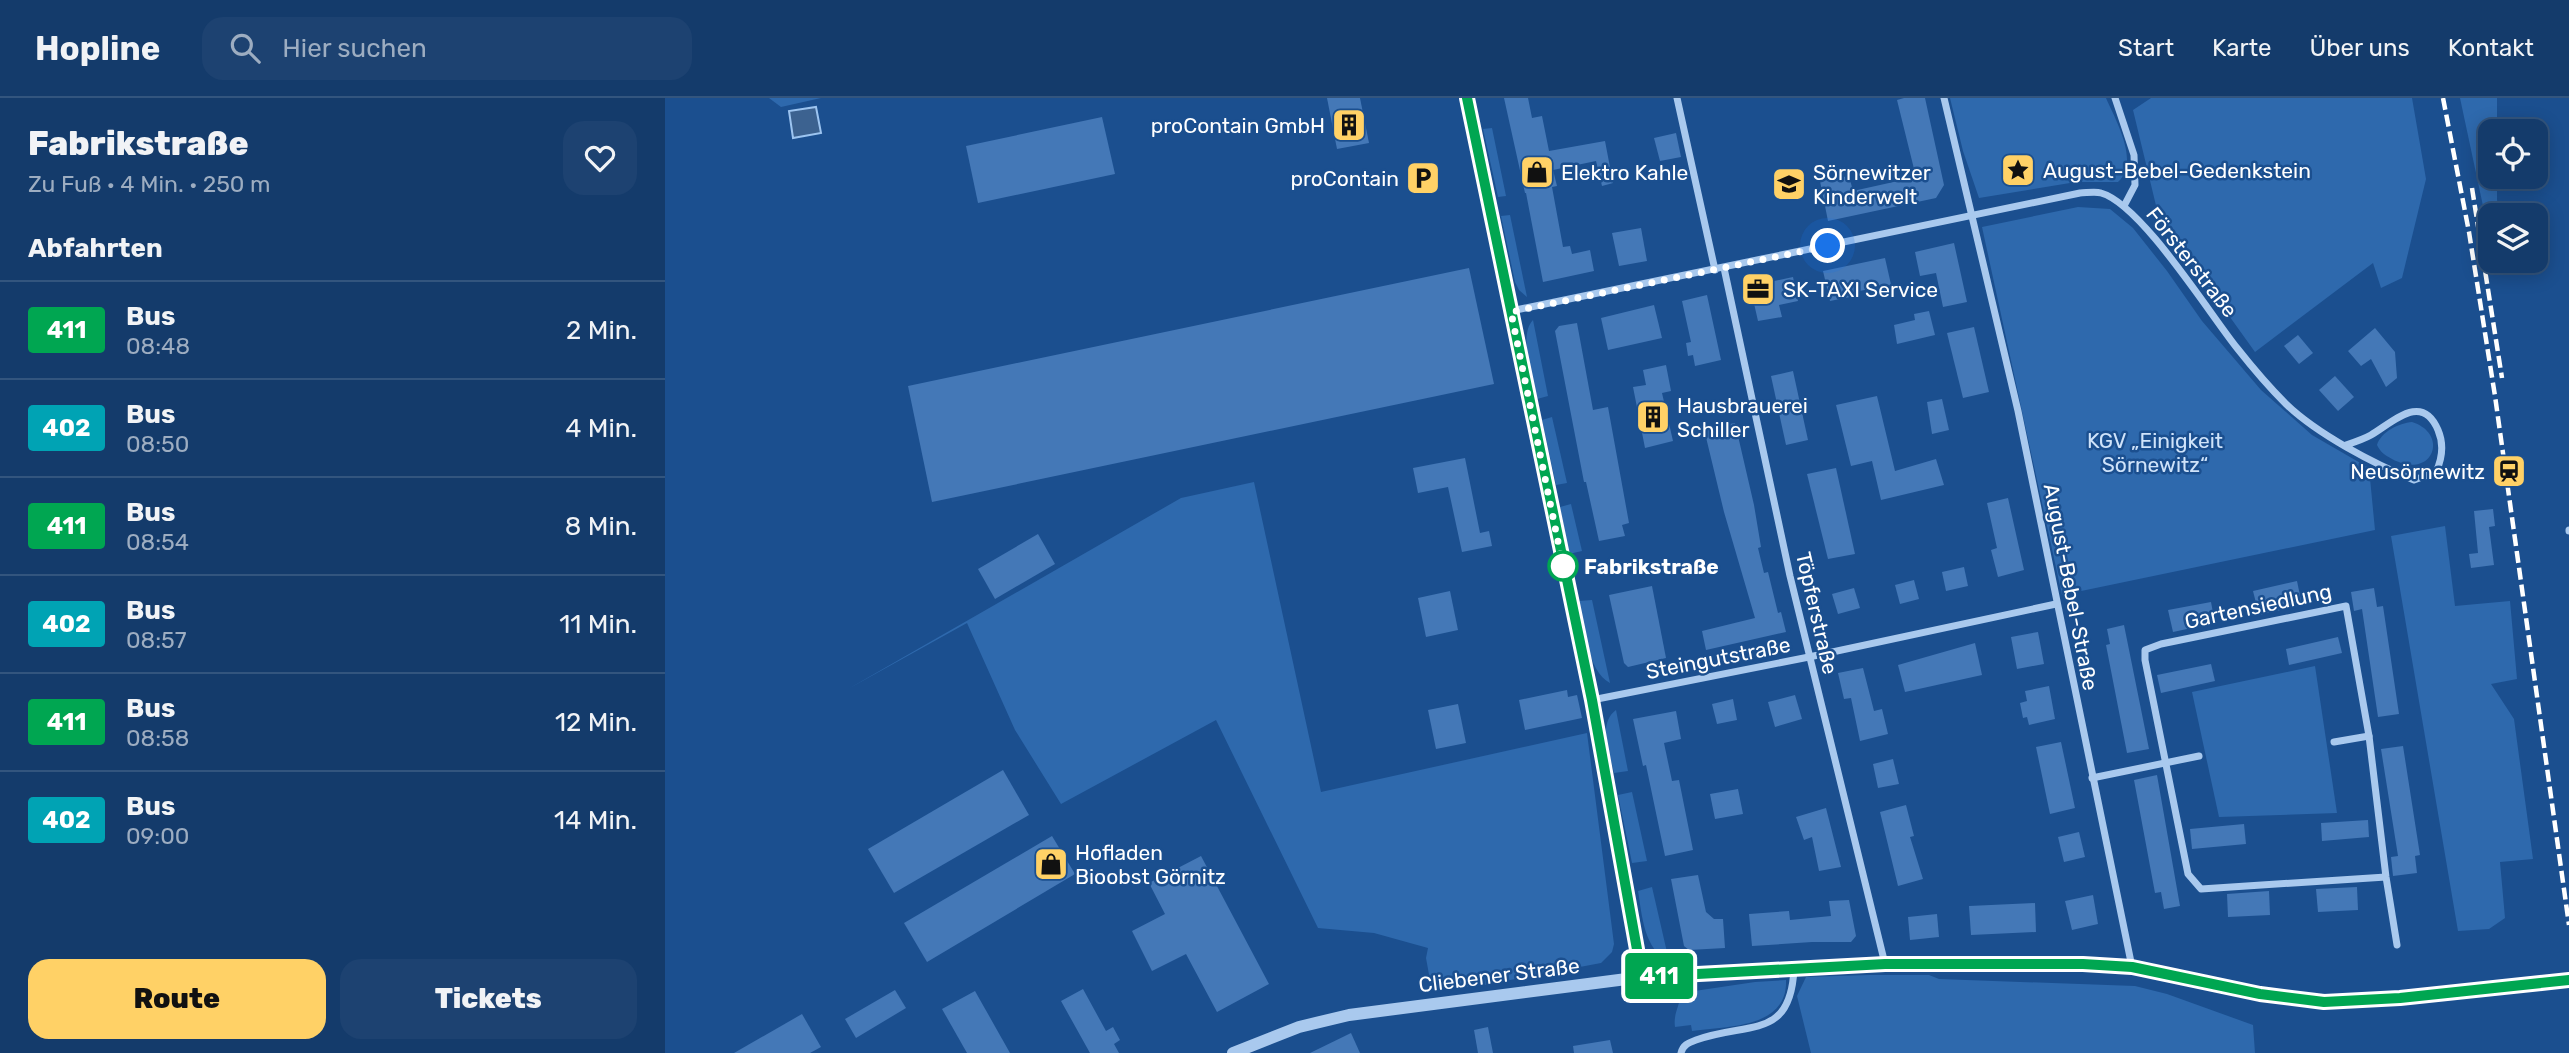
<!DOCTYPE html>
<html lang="de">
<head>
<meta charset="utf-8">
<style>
  body { margin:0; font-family:Rubik,sans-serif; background:#1d4271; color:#f1f3f6; height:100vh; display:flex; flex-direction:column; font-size:26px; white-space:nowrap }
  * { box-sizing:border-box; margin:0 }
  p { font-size:23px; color:#9dadc1 }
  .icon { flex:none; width:38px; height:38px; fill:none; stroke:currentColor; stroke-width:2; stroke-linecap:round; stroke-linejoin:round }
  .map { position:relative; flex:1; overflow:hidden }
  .side { display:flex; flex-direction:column; background:#143b6b; width:665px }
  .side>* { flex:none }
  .badge { padding:0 14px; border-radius:5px; font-size:24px; line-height:46px }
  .tools { position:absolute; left:1813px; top:21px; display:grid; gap:14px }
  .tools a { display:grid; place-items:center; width:70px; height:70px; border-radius:14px; background:#143b6b; box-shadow:0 4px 18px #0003,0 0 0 2px #33557e; font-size:35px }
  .you { position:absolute; width:35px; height:35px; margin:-18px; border:5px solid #fff; border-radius:50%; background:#1a73e8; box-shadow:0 0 0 10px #1a73e833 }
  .map>.badge { position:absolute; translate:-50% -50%; box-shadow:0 0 0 4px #fff }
  h2 { padding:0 28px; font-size:26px; line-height:63px }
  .round { display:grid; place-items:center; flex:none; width:74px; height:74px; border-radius:21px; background:#1d4271 }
  .head { display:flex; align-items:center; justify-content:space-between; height:119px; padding:0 28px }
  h1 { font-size:33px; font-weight:800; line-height:52px }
  .cta { display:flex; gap:14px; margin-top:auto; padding:14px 28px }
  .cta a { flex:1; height:80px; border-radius:21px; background:#ffd166; color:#111; font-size:28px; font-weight:800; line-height:80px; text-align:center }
  .cta a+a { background:#1d4271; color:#f1f3f6 }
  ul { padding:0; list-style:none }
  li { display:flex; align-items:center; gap:21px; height:98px; padding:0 28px; border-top:2px solid #33557e }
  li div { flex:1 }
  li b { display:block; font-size:26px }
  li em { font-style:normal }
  li .badge { min-width:77px; font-weight:700; text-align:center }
  header { display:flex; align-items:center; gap:42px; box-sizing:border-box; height:98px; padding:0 35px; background:#143b6b; border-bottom:2px solid #33557e }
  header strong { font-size:33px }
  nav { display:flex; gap:38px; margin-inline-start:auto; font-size:24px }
  .search { width:490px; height:63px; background:#1d4271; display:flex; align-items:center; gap:18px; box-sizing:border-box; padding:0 24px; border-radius:21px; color:#9dadc1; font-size:26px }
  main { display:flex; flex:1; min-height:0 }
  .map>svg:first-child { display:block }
  .green { fill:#2e69ad }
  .water { fill:#3c6290; stroke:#9cc4f0; stroke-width:2 }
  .building { fill:#4478b7 }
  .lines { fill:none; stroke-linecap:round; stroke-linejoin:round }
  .minor { stroke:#a9c9ee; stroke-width:7 }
  .tertiary { stroke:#a9c9ee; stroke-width:12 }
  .rail { stroke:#fff; stroke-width:4.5; stroke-dasharray:12 5; stroke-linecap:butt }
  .line-casing { stroke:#fff; stroke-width:16 }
  .line { stroke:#00a651; stroke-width:10 }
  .walk { stroke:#fff; stroke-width:7; stroke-dasharray:0 12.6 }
  .stop-dot { fill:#fff; stroke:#00a651; stroke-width:3.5 }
  .labels { text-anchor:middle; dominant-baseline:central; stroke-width:5; stroke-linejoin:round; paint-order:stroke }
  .poi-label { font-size:21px; fill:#fff; stroke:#1b4f8f; text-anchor:start }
  .street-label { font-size:21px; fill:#fff; stroke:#1b4f8f }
  .park-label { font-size:21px; fill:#cfe3fa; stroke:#1b4f8f }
  .stop-label { font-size:21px; font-weight:bold; fill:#fff; stroke:#1b4f8f; text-anchor:start }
</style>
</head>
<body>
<header>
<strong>Hopline</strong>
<div class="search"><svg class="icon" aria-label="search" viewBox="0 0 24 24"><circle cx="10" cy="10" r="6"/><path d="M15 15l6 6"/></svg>Hier suchen</div>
<nav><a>Start</a><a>Karte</a><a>Über uns</a><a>Kontakt</a></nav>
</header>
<main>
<section class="side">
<div class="head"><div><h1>Fabrikstraße</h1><p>Zu Fuß · 4 Min. · 250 m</p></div><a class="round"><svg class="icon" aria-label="heart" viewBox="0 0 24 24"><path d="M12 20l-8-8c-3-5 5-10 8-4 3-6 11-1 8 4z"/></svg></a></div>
<h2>Abfahrten</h2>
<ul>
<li><span class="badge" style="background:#00a651;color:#fff">411</span><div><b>Bus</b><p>08:48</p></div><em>2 Min.</em></li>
<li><span class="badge" style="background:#00a3b4;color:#fff">402</span><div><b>Bus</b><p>08:50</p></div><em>4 Min.</em></li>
<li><span class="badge" style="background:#00a651;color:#fff">411</span><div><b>Bus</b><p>08:54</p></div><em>8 Min.</em></li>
<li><span class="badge" style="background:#00a3b4;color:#fff">402</span><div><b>Bus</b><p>08:57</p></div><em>11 Min.</em></li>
<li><span class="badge" style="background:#00a651;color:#fff">411</span><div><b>Bus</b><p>08:58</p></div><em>12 Min.</em></li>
<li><span class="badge" style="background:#00a3b4;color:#fff">402</span><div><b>Bus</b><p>09:00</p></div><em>14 Min.</em></li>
</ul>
<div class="cta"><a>Route</a><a>Tickets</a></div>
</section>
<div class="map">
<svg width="1904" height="955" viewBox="0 0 1904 955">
  <rect width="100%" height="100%" fill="#1b4f8f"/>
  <g class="green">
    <path d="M104 0H156L116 9Z"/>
    <path d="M1285 0H1441C1451 23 1475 64 1453 84H1411L1314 100 1298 53Z"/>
    <path d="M1486 0H1747L1761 81 1737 180 1716 190 1708 165 1590 254 1494 120 1468 12Z"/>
    <path d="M1795 0H1832V33H1825V79H1832V102L1837 117H1825V125L1821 122Z"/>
    <path d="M827 30 841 98 833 99 818 31Z"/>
    <path d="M1413 109 1445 111 1468 130 1502 173 1537 223 1596 292 1647 337 1704 370 1710 432 1397 497 1317 129Z"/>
    <path d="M845 117 862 199 854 192 850 184 836 118Z"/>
    <path d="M868 222 883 298 872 301C868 281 853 237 868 222Z"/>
    <path d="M887 319 902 385 891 387 877 322Z"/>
    <path d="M1747 324C1785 336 1768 383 1727 361 1720 357 1716 355 1712 347 1716 334 1734 325 1747 324Z"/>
    <path d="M589 384 656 694 922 635 949 846 947 854 936 865 819 887 767 893 761 860 763 850 709 835 653 830 551 622 396 706 350 632 302 525 183 591 516 400Z"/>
    <path d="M906 406 917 453 904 456 895 409Z"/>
    <path d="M1780 428 1790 508 1845 503 1852 581 1826 586 1849 621 1868 761 1835 764 1840 820 1824 831 1793 833 1726 438Z"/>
    <path d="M927 502 945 585C922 573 919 527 914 503Z"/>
    <path d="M1650 568 1672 715 1554 719 1527 594Z"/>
    <path d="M951 612 963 673 949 675C945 655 932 626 951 612Z"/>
    <path d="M967 694 982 763 967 765 953 697Z"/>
    <path d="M987 789 1004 863C979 852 977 817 973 793Z"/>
    <path d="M1204 877H1264L1274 881 1470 888 1502 896 1588 927 1590 955H1146L1132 898 1141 879Z"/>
    <path d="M1121 882C1123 931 1061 928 1027 933L1026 927 1010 929C1008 916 1015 907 1016 895L1090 884Z"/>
  </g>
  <path class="water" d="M151 9 156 35 128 40 124 13Z"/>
  <g class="building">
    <path d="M662 0H695L704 45 672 51Z"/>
    <path d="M839 0H863L867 20 877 18 884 53 940 43 948 85 937 88 931 63 888 72 892 88 887 89 898 149 905 148 907 156 925 152 929 173 878 184 861 95H860Z"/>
    <path d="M1239 0H1260L1279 87 1271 100 1163 123 1155 83 1184 78 1188 93 1251 79 1232 2Z"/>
    <path d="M437 19 450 76 313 105 301 48Z"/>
    <path d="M1011 35 1016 59 995 63 989 40Z"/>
    <path d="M976 130 982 163 954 168 947 135Z"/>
    <path d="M1289 145 1302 204 1278 209 1271 175 1255 178 1250 154Z"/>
    <path d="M1220 160 1227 191 1210 195 1209 190 1185 195V199L1165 203 1158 173Z"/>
    <path d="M804 170 829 286 267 404 243 288Z"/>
    <path d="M1128 179 1133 203 1114 207 1117 219 1093 223 1085 188Z"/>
    <path d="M1042 197 1056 262 1030 268 1028 257 1023 258 1021 245 1026 244 1017 203Z"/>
    <path d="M989 207 997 240 943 252 936 220Z"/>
    <path d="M1264 213 1270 237 1232 246 1229 227 1250 222 1249 216Z"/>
    <path d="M912 225 928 312 943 309 964 425 957 427 960 438 934 443 921 384H919L890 233 894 228Z"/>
    <path d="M1309 229 1324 294 1298 300 1282 235Z"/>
    <path d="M1710 230 1730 254 1732 280 1721 289 1706 261 1696 268 1683 253Z"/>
    <path d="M1633 237 1648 255 1634 266 1619 248Z"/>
    <path d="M1001 267 1006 293 997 295 1008 343 980 350 968 289 981 287 978 272Z"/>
    <path d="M1128 273 1143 342 1121 347 1106 278Z"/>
    <path d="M1670 278 1689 299 1673 313 1654 292Z"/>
    <path d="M1212 298 1230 373 1271 361 1279 387 1216 402 1207 363 1186 368 1171 307Z"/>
    <path d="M1277 301 1284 332 1267 336 1262 304Z"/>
    <path d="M1070 325 1089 407 1096 449 1093 450 1099 475 1103 474 1113 515 1116 514 1121 534 1041 552 1037 533 1090 520 1059 414 1039 331Z"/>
    <path d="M800 360 815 435 824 433 827 448 797 454 783 389 753 395 748 370Z"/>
    <path d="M1171 370 1190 456 1163 461 1142 376Z"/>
    <path d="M1343 400 1359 472 1333 479 1326 452 1332 450 1322 405Z"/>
    <path d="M1828 411 1830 428 1824 429 1829 467 1806 470 1804 456 1813 455 1809 413Z"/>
    <path d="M373 436 390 466 330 501 313 471Z"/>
    <path d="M1299 469 1303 488 1281 493 1277 474Z"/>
    <path d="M1249 482 1254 501 1235 506 1230 487Z"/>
    <path d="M1632 483 1637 507 1594 517 1588 493Z"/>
    <path d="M987 488 1001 560 963 569 959 565 944 497Z"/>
    <path d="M1189 490 1195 510 1173 516 1167 496Z"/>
    <path d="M1709 490 1712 509 1718 508 1734 616 1713 619 1697 511 1689 513 1686 494Z"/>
    <path d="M785 493 793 532 761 539 753 500Z"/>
    <path d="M1546 504 1550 525 1508 534 1503 512Z"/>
    <path d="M1459 527 1484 651 1462 655 1441 547 1445 546 1442 531Z"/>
    <path d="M1373 534 1379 566 1352 571 1346 539Z"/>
    <path d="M1673 539 1677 555 1624 567 1621 551Z"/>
    <path d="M1310 545 1317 577 1240 594 1233 567Z"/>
    <path d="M1546 566 1550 583 1496 595 1492 577Z"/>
    <path d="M1198 570 1209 613 1217 611 1223 636 1195 643 1186 600 1179 601 1173 575Z"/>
    <path d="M1384 588 1390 621 1364 627 1362 619 1358 620 1355 605 1362 603 1360 593Z"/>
    <path d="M902 592 903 599 912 597 917 620 860 632 854 602Z"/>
    <path d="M1130 597 1137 621 1110 629 1103 604Z"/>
    <path d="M1068 601 1072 622 1052 626 1047 606Z"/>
    <path d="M793 606 801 645 771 651 763 612Z"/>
    <path d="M1011 613 1016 641 999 645 1007 683 1014 682 1028 752 1000 758 981 667 978 668 968 621Z"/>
    <path d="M1396 644 1410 710 1385 716 1371 649Z"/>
    <path d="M1738 648 1755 757 1750 758 1752 775 1728 778 1726 759 1733 758 1716 651Z"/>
    <path d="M1228 661 1234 686 1213 690 1208 666Z"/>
    <path d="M338 672 364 717 229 795 203 751Z"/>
    <path d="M1492 677 1515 808 1499 811 1496 794 1490 795 1469 682Z"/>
    <path d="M1073 691 1078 716 1050 721 1045 696Z"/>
    <path d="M1241 707 1249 738 1245 739 1258 781 1233 788 1215 714Z"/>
    <path d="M1161 710 1176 769 1154 773 1147 739 1139 742 1131 719Z"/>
    <path d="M1703 722 1704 739 1657 743 1656 725Z"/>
    <path d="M1579 726 1581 746 1527 751 1525 731Z"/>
    <path d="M1414 734 1420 759 1399 764 1393 739Z"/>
    <path d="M387 738 410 776 262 864 239 825Z"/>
    <path d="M536 758 604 886 552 914 521 856 487 873 467 833 500 816 484 785Z"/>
    <path d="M1033 777 1041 814 1049 821H1058L1060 850 1024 852 1019 848 1006 781Z"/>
    <path d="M1692 789 1693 812 1653 814 1651 791Z"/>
    <path d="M1604 793 1605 817 1563 819 1562 796Z"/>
    <path d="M1428 797 1433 826 1407 832 1400 803Z"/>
    <path d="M1184 802 1191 838 1186 844H1147L1087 848 1084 816 1124 813 1125 822 1166 818 1164 803Z"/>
    <path d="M1370 805 1371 834 1306 837 1304 808Z"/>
    <path d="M1272 816 1274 839 1245 842 1243 819Z"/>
    <path d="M418 891 441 933 448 929 455 942 449 946 454 955H425L396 903Z"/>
    <path d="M230 892 241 910 191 940 180 921Z"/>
    <path d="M310 893 345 955H302L277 911Z"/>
    <path d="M137 916 156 949 145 955H69Z"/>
    <path d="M823 929 828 955H813L809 932Z"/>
    <path d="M686 935 695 955H645Z"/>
    <path d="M945 942 948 955H909L908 948Z"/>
  </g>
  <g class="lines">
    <g class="minor">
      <path d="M1012 0 1050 172"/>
      <path d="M1279 0 1353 313 1467 869"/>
      <path d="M1450 0 1469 57 1470 87 1459 108"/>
      <path d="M1059 170 1125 478 1220 866"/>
      <path d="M846 213 1415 95C1421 95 1430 93 1436 95 1476 106 1544 215 1572 250 1587 269 1604 289 1621 306 1652 336 1709 366 1749 382L1771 374C1777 361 1779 346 1773 332 1757 294 1728 324 1706 337 1699 341 1690 344 1681 347"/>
      <path d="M1904 432V433"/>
      <path d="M927 602 1144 559 1391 506"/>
      <path d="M1669 644 1704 638"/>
      <path d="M1427 680 1534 658"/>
      <path d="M1721 779 1536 791 1523 776 1480 562V552L1496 546 1681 508 1704 638 1721 779 1732 847"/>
      <path d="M1016 955C1018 947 1023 945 1031 942 1083 923 1126 943 1129 870"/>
    </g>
    <g class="tertiary">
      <path d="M802 0 927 602 977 879"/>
      <path d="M568 955 634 929 684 917 977 879 1129 870 1220 866H1418L1467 869 1595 896 1659 903 1735 900 1904 882"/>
    </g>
    <g class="rail">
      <path d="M1778 0 1804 134 1830 298 1904 827"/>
      <path d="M1807 90 1837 280"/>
    </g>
  </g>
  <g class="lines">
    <g class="line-casing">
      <path id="line" d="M802 0 927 602 977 879 1220 866H1418L1467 869 1595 896 1659 904 1735 900 1904 882"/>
    </g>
    <use href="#line" class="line"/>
    <path class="walk" d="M898 468 846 214 1163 148"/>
  </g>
  <defs>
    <g id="building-square" transform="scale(1.75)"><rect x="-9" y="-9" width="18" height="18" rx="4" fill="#ffd166" stroke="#1b4f8f"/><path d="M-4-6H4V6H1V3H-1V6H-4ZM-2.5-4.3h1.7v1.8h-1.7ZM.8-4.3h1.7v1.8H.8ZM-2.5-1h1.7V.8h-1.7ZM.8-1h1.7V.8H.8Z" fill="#111"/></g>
    <g id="sight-square" transform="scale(1.75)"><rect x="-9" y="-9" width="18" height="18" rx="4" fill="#ffd166" stroke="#1b4f8f"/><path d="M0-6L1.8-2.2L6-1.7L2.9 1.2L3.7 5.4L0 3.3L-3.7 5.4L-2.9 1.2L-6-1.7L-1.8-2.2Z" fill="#111"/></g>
    <g id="shop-square" transform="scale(1.75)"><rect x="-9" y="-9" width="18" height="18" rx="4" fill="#ffd166" stroke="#1b4f8f"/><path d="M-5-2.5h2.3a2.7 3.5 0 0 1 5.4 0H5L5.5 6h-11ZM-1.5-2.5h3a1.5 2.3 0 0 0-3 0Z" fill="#111"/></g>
    <g id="parking-square" transform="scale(1.75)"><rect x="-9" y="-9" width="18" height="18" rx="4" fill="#ffd166" stroke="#1b4f8f"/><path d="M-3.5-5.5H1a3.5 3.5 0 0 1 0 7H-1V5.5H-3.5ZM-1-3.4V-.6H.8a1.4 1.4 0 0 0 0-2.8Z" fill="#111"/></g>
    <g id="school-square" transform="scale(1.75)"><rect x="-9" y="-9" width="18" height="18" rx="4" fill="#ffd166" stroke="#1b4f8f"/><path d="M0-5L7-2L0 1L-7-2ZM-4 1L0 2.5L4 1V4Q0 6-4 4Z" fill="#111"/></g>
    <g id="office-square" transform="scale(1.75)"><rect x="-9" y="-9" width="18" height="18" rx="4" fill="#ffd166" stroke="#1b4f8f"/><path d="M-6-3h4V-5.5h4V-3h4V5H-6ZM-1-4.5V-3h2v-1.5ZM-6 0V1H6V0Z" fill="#111"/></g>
    <g id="station-square" transform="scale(1.75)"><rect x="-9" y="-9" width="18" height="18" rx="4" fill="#ffd166" stroke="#1b4f8f"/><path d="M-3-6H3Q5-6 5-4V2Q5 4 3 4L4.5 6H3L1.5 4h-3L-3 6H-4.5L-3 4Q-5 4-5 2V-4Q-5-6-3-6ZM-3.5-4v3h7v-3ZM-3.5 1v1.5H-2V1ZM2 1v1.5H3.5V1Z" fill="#111"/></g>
  </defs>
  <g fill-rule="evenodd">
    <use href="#building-square" x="684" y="27"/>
    <use href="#sight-square" x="1353" y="72"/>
    <use href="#shop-square" x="872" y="74"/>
    <use href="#parking-square" x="758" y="80"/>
    <use href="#school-square" x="1124" y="86"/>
    <use href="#office-square" x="1093" y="191"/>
    <use href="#building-square" x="988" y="319"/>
    <use href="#station-square" x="1844" y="373"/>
    <use href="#shop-square" x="386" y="766"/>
  </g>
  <circle class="stop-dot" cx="898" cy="468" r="14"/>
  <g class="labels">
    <g class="poi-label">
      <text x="660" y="27" text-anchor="end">proContain GmbH</text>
      <text x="1378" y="72">August-Bebel-Gedenkstein</text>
      <text x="896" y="74">Elektro Kahle</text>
      <text x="1148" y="74">Sörnewitzer<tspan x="1148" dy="24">Kinderwelt</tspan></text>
      <text x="734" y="80" text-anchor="end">proContain</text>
      <text x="1118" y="191">SK-TAXI Service</text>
      <text x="1012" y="307">Hausbrauerei<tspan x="1012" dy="24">Schiller</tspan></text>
      <text x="1820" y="373" text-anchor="end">Neusörnewitz</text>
      <text x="410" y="754">Hofladen<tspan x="410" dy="24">Bioobst Görnitz</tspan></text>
    </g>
    <g class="street-label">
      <text transform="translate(1527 164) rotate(52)">Försterstraße</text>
      <text transform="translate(1406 489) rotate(79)">August-Bebel-Straße</text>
      <text transform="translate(1593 508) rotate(-12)">Gartensiedlung</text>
      <text transform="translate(1152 515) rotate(77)">Töpferstraße</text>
      <text transform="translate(1053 560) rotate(-11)">Steingutstraße</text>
      <text transform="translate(834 877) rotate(-7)">Cliebener Straße</text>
    </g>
    <g class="park-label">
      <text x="1490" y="342">KGV „Einigkeit<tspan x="1490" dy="24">Sörnewitz“</tspan></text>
    </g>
    <g class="stop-label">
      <text x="919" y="468">Fabrikstraße</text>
    </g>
  </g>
</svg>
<div class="tools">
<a><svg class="icon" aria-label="locate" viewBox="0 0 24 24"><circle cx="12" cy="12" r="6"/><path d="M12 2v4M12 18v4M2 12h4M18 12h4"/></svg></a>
<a><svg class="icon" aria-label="layers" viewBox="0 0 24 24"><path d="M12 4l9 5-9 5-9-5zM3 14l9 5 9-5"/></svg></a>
</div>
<div class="you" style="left:1163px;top:148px"></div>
<b class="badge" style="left:994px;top:878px;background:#00a651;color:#fff">411</b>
</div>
</main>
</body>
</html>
